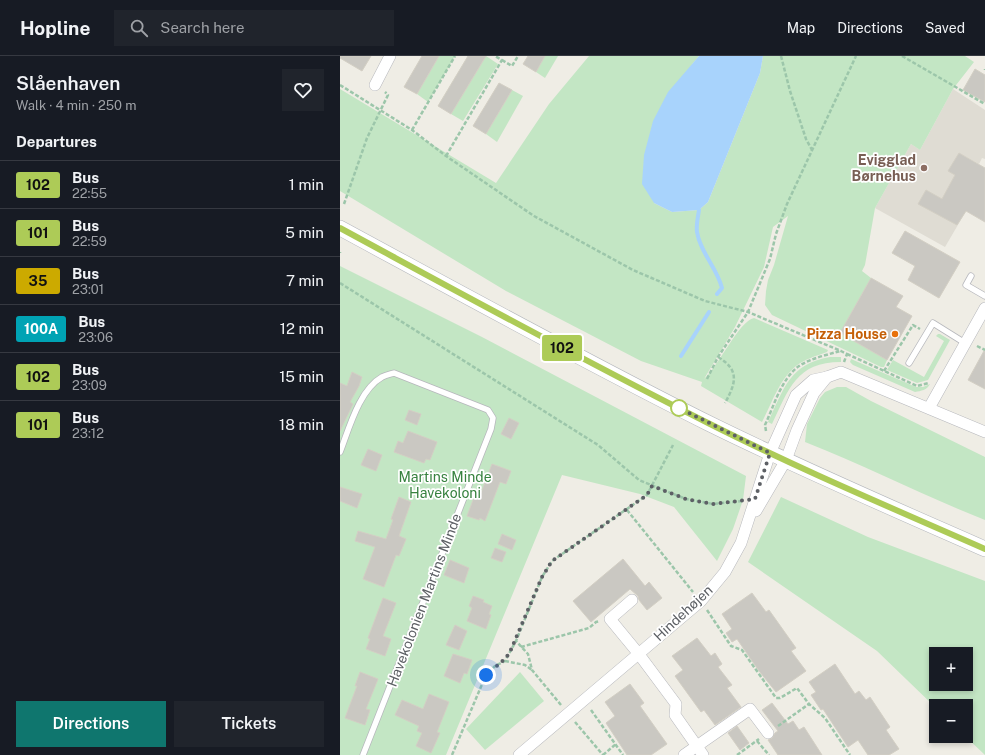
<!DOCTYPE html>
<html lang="en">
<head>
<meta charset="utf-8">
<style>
  body { margin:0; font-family:"Public Sans",sans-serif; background:#20242c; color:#f1f3f6; height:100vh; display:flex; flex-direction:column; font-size:15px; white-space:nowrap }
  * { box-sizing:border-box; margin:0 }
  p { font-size:13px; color:#9ea1a6 }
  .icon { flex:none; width:22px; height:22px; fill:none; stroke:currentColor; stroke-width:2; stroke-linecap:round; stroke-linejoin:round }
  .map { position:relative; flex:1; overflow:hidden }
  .drawer { display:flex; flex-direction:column; background:#171b24; width:340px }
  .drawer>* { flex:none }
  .badge { padding:0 8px; border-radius:3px; font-size:14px; line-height:26px }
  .controls { position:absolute; left:589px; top:591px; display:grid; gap:8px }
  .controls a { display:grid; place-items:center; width:44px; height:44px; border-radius:0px; background:#171b24; box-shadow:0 2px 6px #0003; font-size:20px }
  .you { position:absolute; width:20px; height:20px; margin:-10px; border:3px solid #fff; border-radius:50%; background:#1a73e8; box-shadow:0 0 0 6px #1a73e833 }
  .map>.badge { position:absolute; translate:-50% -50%; box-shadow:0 0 0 2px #fff }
  h2 { padding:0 16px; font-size:15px; line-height:36px }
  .round { display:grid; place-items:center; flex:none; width:42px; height:42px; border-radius:0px; background:#20242c }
  .headline { display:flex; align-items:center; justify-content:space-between; height:68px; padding:0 16px }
  h1 { font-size:19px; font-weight:600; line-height:30px }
  .primary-button { display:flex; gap:8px; margin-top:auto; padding:8px 16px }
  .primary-button a { flex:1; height:46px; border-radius:0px; background:#0f766e; color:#fff; font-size:16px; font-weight:600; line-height:46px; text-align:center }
  .primary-button a+a { background:#20242c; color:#f1f3f6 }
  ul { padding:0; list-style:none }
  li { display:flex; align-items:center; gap:12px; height:48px; padding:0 16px; border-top:1px solid #363941 }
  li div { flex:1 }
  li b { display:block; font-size:15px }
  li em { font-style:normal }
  li .badge { min-width:44px; font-weight:700; text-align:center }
  header { display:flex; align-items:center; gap:24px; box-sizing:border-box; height:56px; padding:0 20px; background:#171b24; border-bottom:1px solid #363941 }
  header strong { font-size:19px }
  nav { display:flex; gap:22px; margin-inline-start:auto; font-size:14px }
  .search { width:280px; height:36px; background:#20242c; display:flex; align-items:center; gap:10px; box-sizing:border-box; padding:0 14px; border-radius:0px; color:#9ea1a6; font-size:15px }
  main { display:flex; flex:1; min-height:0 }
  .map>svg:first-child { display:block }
  .education { fill:#dfdcd3 }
  .green { fill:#c3e6c4; fill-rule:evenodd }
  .water { fill:#a8d3fc }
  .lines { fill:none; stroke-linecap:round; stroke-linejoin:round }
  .stream { stroke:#a8d3fc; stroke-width:4 }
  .building { fill:#cac8c2; stroke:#d3cfc4 }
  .lane-casing { stroke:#b6b7bc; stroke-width:7 }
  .street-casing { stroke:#b6b7bc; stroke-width:12 }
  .secondary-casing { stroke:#b4b7bc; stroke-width:16 }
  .path { stroke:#9cc6aa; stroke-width:2.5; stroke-dasharray:4 2; stroke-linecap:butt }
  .lane { stroke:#fff; stroke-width:5.5 }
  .street { stroke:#fff; stroke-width:11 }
  .secondary { stroke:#fff; stroke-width:15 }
  .line-casing { stroke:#fff; stroke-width:9 }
  .line { stroke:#adcb57; stroke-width:6 }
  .walk { stroke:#5d6065; stroke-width:4; stroke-dasharray:0 7.2 }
  .education-dot { fill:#8d6e63; stroke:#fff; stroke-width:1.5 }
  .food-dot { fill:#e8710a; stroke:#fff; stroke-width:1.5 }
  .stop-dot { fill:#fff; stroke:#adcb57; stroke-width:2 }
  .labels { text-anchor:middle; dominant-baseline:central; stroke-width:3.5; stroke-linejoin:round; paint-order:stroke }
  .education-label { font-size:14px; font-weight:bold; fill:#785e54; stroke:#fff; text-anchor:end }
  .food-label { font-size:14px; font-weight:bold; fill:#c56008; stroke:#fff; text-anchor:end }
  .park-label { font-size:14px; fill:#37823f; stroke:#fff }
  .street-label { font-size:14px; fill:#5d6065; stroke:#fff }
</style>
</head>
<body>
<header>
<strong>Hopline</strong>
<div class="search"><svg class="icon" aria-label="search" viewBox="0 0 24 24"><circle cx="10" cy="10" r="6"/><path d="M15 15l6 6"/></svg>Search here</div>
<nav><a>Map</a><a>Directions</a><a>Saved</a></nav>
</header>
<main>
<section class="drawer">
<div class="headline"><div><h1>Slåenhaven</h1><p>Walk · 4 min · 250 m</p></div><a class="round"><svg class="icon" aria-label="heart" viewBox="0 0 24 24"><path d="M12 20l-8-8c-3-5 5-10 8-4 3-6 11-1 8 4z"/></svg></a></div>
<h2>Departures</h2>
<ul>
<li><span class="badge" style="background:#adcb57;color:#111">102</span><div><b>Bus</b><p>22:55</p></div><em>1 min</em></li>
<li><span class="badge" style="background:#adcb57;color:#111">101</span><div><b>Bus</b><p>22:59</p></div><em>5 min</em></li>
<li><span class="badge" style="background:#ca0;color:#111">35</span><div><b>Bus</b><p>23:01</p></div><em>7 min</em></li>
<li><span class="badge" style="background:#00a3b4;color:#fff">100A</span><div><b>Bus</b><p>23:06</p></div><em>12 min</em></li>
<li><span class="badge" style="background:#adcb57;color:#111">102</span><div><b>Bus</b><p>23:09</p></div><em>15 min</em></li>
<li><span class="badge" style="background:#adcb57;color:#111">101</span><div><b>Bus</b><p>23:12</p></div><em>18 min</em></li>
</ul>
<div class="primary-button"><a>Directions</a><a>Tickets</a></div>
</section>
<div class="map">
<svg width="645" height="699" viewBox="0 0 645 699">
  <rect width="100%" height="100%" fill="#efede5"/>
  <path class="education" d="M613 33 645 54V103L642 102 639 108 619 97 609 115 615 119 606 136 629 150 605 191 535 152 571 88 580 94Z"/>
  <g class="green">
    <path d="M99 0H115L88 46 77 38Z"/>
    <path d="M146 0 158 8 123 65 111 58Z"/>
    <path d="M205 0H218L205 22 196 16Z"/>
    <path d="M249 0H359L350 11 314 147 332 156 359 154 368 146 420 17 423 0H625L634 6 613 33 580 94 571 88 535 152 525 209 522 215 531 222 500 277 547 304 544 311H541L432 259 425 249 426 235 428 224 434 209 448 160 433 171 424 211 395 271 364 323C378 311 399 265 414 262L488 294 487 296C476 300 465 303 456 310 439 324 432 347 422 366L361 330 362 326 301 305 166 235 0 135V33L156 127 209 48Z"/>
    <path d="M172 34 183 40 157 86 146 78Z"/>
    <path d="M0 210 142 281 406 420 403 444 393 473 377 505 334 451 300 438 222 419 106 699H0Z"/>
    <path d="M598 278H600L610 284 588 324 577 327 547 314 553 304 584 321 604 285 596 280Z"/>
    <path d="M490 301H501V306C456 306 449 333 432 368L428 366C444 333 449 308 490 301Z"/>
    <path d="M511 303 576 331H583L590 328C587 334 581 335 575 336L513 309 510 306Z"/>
    <path d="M497 331H506L531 345 645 401V464C584 440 526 410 465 386L467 368 480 342 485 336Z"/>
    <path d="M441 441 528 481 645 525V699L625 680 626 650H596V652L537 595 408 506ZM596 598H626V628H596Z"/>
    <path d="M180 616 204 645 145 694 126 673Z"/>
  </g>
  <path class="water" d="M359 0H423L420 17 368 146 359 154 332 156 314 147 302 128 304 99 313 65 328 36Z"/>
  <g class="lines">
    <g class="stream">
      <path d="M359 154C358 161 356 169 357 176 360 196 377 212 382 232L377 238"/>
      <path d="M341 300 369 256"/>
    </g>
  </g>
  <g class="building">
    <path d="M0 0H31L22 15 0 2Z"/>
    <path d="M82 0H99L77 38 64 31Z"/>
    <path d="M128 0H146L111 58 98 50Z"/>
    <path d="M188 0H205L196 16 183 8Z"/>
    <path d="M635 13 645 19V46L623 34Z"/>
    <path d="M159 27 172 34 146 78 133 70Z"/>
    <path d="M619 97 645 112V166L626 155 617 169 578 148 586 134 602 143 615 119 608 115Z"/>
    <path d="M565 175 620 206 599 242 568 224 575 210 552 197Z"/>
    <path d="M531 222 563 240 556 251 572 260 547 304 500 277Z"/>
    <path d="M645 293V333L628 324Z"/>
    <path d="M12 316 22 321 19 330 10 346 13 348 0 375V327L7 330Z"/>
    <path d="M69 354 81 358 77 369 65 364Z"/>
    <path d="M169 362 179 367 171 383 161 378Z"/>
    <path d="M68 375 97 386 90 404 86 403 84 407 54 396 58 385 63 387Z"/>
    <path d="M28 393 42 399 36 415 21 409Z"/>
    <path d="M152 408 171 415 166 428 160 426 145 465 140 462 139 464 127 460 136 436 141 437Z"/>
    <path d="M0 431 22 438 17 452 0 445Z"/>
    <path d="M59 441 71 446 59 480 66 483 59 500 56 499 44 531 23 523 35 491 15 485 18 475 46 483 53 464 51 463Z"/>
    <path d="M162 478 176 484 172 494 158 488Z"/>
    <path d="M155 492 166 496 162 506 151 502Z"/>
    <path d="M283 503 305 530 309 526 322 542 307 554 299 544 298 540 290 533 251 566 233 545Z"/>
    <path d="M110 504 129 512 124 527 104 519Z"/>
    <path d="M412 537 426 556 429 554 456 592 451 595 466 615 436 636 419 615 397 583 392 586 386 577 392 573 382 558Z"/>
    <path d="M133 540 144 544 143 546 152 550 149 558 151 559 146 573 127 565 132 552 129 550Z"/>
    <path d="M43 542 56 547 43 580 51 583 45 600 26 593 30 583 28 582Z"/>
    <path d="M115 569 127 575 119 594 106 589Z"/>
    <path d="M357 582 371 600 375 597 382 608 378 611 392 629 387 632 401 651 375 669 364 654 361 656 335 620 343 614 332 600Z"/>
    <path d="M113 598 132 604 127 618 124 617 120 627 104 620Z"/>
    <path d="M495 608 515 638 519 635 526 644 530 641 550 671 546 674 559 693 549 699H528L518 684 508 691 483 653 481 654 471 639 476 636 469 626Z"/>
    <path d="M20 616 38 623 26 653 30 654 25 669 5 662 17 630H15Z"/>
    <path d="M290 628 304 647 300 650 327 688 311 699H287L266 667 275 660 265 646Z"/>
    <path d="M89 638 109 646 97 676 100 677 91 697 76 690 82 677 77 675 79 670 55 659 62 644 83 653Z"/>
    <path d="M432 647 448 668 453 665 459 674 464 671 482 699H438L428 684 432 682 435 677 438 675 422 654Z"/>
    <path d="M397 670 409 687 400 694 388 677Z"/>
  </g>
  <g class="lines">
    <g class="lane-casing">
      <g id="lane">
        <path d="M631 220 626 229 645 240"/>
        <path d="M569 307 593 267 625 287"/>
        <path d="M0 396C9 373 19 334 42 321 46 319 51 318 54 317L148 354 153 362 151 373 23 699"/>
      </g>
    </g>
    <g class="street-casing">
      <g id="street">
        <path d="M35 29 50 0"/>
        <path d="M589 352 645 252"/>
        <path d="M416 455 446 404 457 374 474 337 487 321"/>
        <path d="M292 544 270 563 298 597 336 648 335 659 363 699"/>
        <path d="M179 699 361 545 385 516 401 487 430 397 456 339 473 324 487 321 501 316 645 376"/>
        <path d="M344 699 410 653 428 677"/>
      </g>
    </g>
    <g class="secondary-casing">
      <path id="secondary" d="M0 172C122 238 244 305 368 367 459 412 552 452 645 493"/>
    </g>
    <g class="path">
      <path d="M441 0 450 35 466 83 472 94"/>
      <path d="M562 0 645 48"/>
      <path d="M162 4 172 10 178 0"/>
      <path d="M645 13V14"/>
      <path d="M0 29 72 74 106 100 194 160 293 214 365 245 408 256 501 295 507 298 504 306"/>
      <path d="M72 74 115 0"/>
      <path d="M106 100 162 4 155 0"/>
      <path d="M4 148 27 82 48 39 45 36"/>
      <path d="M0 197V196"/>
      <path d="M0 227 258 389 299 424 346 443 373 448 402 445"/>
      <path d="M637 290 645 294"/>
      <path d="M507 298 577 330 589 327"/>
      <path d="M378 301C400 314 396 327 385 347"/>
      <path d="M544 315 573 269 580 273"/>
      <path d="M367 323 378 301 408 256 430 203 436 178 447 148 516 0"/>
      <path d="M426 375 425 369C434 350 441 323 459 310 471 302 487 299 500 295"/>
      <path d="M287 454 353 536"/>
      <path d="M367 554 391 590 402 594 436 642H440L457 632 469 648 485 662 510 699"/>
      <path d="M181 591 249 572 256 566 260 565"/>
      <path d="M165 605 185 609 192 614"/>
      <path d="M221 649 192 614 188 598 176 585 202 521 212 505 307 439 333 389"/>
      <path d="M251 654 283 699"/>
      <path d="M235 666 263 699"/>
      <path d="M438 670 469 648"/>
      <path d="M417 685 429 699"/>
      <path d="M112 699 146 619 155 610 165 605 176 585"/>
      <path d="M263 699 276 688"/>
      <path d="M397 699 419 683"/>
    </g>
    <use href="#lane" class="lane"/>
    <use href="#street" class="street"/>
    <use href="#secondary" class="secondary"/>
  </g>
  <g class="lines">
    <g class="line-casing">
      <path id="line" d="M0 172C122 238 244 305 368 367 459 413 552 452 645 493"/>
    </g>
    <use href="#line" class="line"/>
    <path class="walk" d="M146 619C154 611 164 606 170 596L202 521 212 505 307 439 312 430 346 443 373 448 415 443 430 397 339 352"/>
  </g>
  <circle class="education-dot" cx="584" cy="112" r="4"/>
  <circle class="food-dot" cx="555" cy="278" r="4"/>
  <circle class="stop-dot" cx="339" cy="352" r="8"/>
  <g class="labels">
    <g class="education-label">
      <text x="576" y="104">Evigglad<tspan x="576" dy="16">Børnehus</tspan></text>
    </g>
    <g class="food-label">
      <text x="547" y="278">Pizza House</text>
    </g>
    <g class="park-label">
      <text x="105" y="421">Martins Minde<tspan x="105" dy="16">Havekoloni</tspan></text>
    </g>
    <g class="street-label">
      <text transform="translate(84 544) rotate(-69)">Havekolonien Martins Minde</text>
      <text transform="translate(343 557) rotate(-43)">Hindehøjen</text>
    </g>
  </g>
</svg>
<div class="controls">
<a>+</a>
<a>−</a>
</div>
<div class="you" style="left:146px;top:619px"></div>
<b class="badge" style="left:222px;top:292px;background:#adcb57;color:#111">102</b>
</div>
</main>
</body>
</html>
